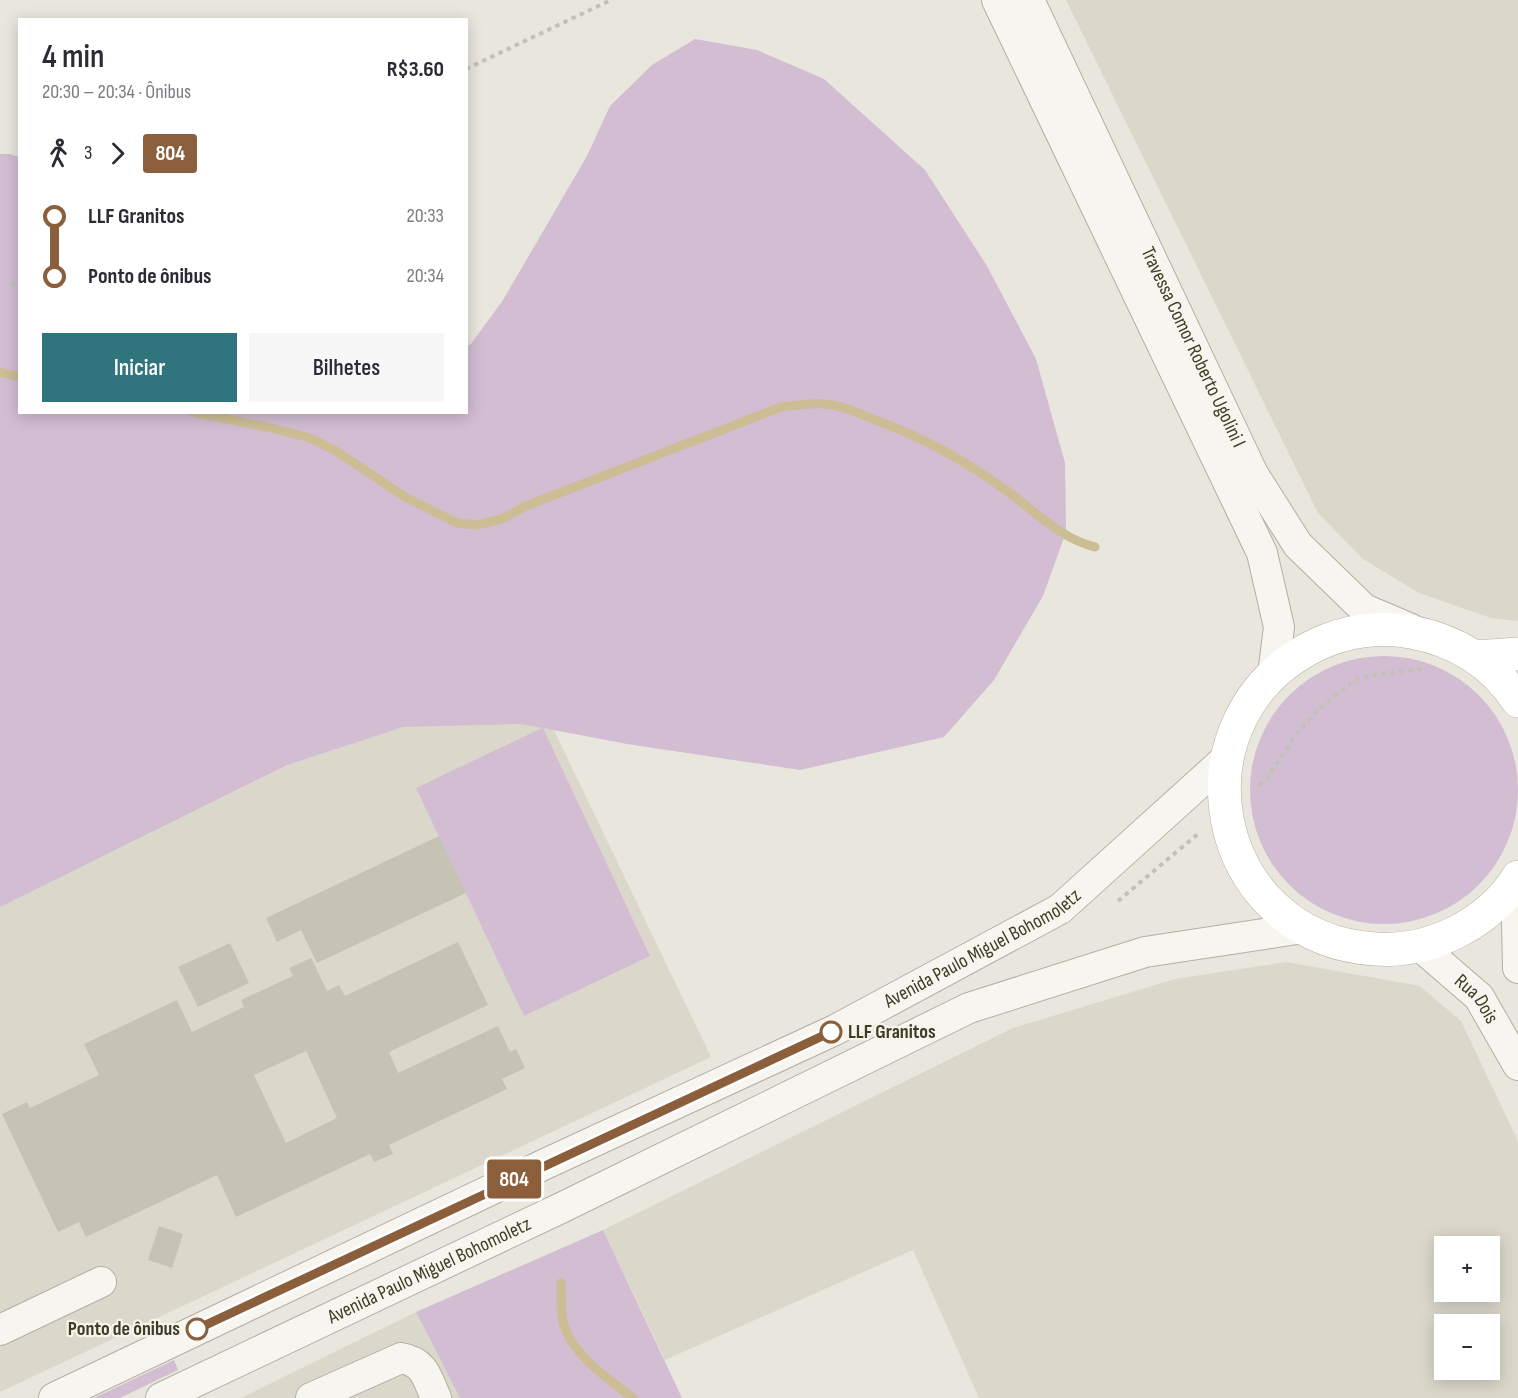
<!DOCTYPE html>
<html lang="pt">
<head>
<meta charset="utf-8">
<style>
  body { margin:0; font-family:"Sofia Sans Condensed",sans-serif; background:#f7f7f7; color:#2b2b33; height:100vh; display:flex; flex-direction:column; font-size:22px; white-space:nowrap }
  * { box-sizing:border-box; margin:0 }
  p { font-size:20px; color:#7c7c81 }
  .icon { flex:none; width:33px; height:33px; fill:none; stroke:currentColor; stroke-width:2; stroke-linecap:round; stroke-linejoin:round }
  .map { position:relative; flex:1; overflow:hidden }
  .sheet { position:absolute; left:18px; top:18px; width:450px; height:396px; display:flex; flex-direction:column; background:#fff; border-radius:0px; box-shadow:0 3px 15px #0003 }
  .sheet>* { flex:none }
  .badge { padding:0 12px; border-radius:4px; font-size:21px; line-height:39px }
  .controls { position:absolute; left:1434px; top:1236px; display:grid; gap:12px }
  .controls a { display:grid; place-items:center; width:66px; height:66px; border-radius:0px; background:#fff; box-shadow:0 3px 15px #0003; font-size:30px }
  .map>.badge { position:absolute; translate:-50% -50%; box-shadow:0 0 0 3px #fff }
  .legs { display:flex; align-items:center; gap:9px; height:66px; padding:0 24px; font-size:20px }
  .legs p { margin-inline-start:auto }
  .head { display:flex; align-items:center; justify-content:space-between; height:102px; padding:0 24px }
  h1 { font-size:33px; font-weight:600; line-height:45px }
  .button { display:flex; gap:12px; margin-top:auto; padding:12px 24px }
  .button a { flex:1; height:69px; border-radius:0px; background:#30757e; color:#fff; font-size:24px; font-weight:600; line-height:69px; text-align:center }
  .button a+a { background:#f7f7f7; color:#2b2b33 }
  ul { padding:0 24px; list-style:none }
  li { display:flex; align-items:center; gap:21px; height:60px; font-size:22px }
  li i { display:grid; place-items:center; width:9px; height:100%; margin:0 8px; background:currentColor }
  li i::after { content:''; width:15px; height:15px; margin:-8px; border:4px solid; border-radius:50%; background:#fff }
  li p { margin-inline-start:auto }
  li:first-child i { background:linear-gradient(#0000 50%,currentColor 0) }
  li:last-child i { background:linear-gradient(currentColor 50%,#0000 0) }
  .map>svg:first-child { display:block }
  .built { fill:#dbd8cb; fill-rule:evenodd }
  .green { fill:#d2bdd3 }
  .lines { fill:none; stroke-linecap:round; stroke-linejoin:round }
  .stream { stroke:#ccbd94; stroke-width:9 }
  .building { fill:#c6c3b4; fill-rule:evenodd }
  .minor-casing { stroke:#b2b0a2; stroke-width:32 }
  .major-casing { stroke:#b5b09b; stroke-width:34 }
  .path { stroke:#c3c1b7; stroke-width:4; stroke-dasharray:4.5 4.5; stroke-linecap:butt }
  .minor { stroke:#f6f5f0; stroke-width:30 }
  .major { stroke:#fff; stroke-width:33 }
  .line-1-casing { stroke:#fff; stroke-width:14 }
  .line-1 { stroke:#8b5e3c; stroke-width:9 }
  .stop-1-dot { fill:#fff; stroke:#8b5e3c; stroke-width:3 }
  .labels { text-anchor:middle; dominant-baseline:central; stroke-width:4.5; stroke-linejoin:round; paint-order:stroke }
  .street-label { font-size:20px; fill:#403c25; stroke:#f6f4ed }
  .stop-label { font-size:20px; font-weight:bold; fill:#403c25; stroke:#f6f4ed; text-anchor:start }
</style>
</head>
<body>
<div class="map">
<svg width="1518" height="1398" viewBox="0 0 1518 1398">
  <rect width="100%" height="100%" fill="#e8e6dd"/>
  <g class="built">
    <path d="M1066 0H1518V621L1491 618 1419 593 1363 559 1318 513Z"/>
    <path d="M490 597 711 1057 0 1392V826Z"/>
    <path d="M1286 962 1420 986 1461 1021 1518 1141V1398H979L913 1250 665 1360 603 1230 1013 1028 1175 979ZM1490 1246V1292H1444V1246ZM1490 1324V1370H1444V1324Z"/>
    <path d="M416 1312 460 1398H241Z"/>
  </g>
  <g class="green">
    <path d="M695 39 757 50 824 79 925 170 987 266 1036 359 1065 463 1066 532 1043 596 994 680 944 737 800 770 627 744 543 728 650 956 524 1016 416 788 542 728 521 724 403 727 287 765 0 907V154H10L19 157 20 412H466L467 346 471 344 503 300 587 156 610 106 652 65Z"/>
    <circle cx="1384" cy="790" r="134"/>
    <path d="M603 1230 682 1398H460L416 1312Z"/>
    <path d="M174 1360 178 1370 120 1398H94Z"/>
  </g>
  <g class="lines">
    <g class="stream">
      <path d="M0 372 20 377"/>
      <path d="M192 412 267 427 310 438 336 451 405 497 457 523 476 525 502 519 526 506 781 407C798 405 815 402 832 405 846 407 861 414 875 420 922 437 966 461 1007 491 1035 511 1061 539 1095 547"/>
      <path d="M561 1283C562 1296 560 1310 563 1322 571 1354 608 1379 633 1398"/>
    </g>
  </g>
  <g class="building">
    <path d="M439 836 466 893 317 963 301 930 277 942 266 918Z"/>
    <path d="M458 942 488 1005 389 1052 398 1073 498 1026 510 1052 516 1049 525 1068 502 1079 507 1089 389 1145 393 1154 374 1162 370 1154 236 1217 217 1175 86 1237 79 1222 58 1232 2 1114 27 1102 30 1108 99 1075 84 1044 177 1000 192 1032 244 1007 241 1000 293 976 289 968 311 958 327 991 339 985 345 996ZM306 1051 337 1118 286 1143 254 1075Z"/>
    <path d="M230 943 249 983 198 1007 178 967Z"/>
    <path d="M159 1226 183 1234 172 1268 148 1260Z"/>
  </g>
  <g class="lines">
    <g class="minor-casing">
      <g id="minor">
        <path d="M997 0 1262 553 1279 627 1273 675"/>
        <path id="s1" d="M1029 0 1253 474 1298 545 1364 609 1411 629"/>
        <path d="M1516 880 1518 968"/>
        <path id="s2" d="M1420 946 1479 997 1518 1065"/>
        <path d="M0 1330 101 1282"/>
        <path id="s3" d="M54 1398 543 1165 835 1030 1060 909 1227 758"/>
        <path id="s4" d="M161 1398 563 1207 969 1008 1145 952 1303 928"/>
        <path d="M311 1398 401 1358C425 1362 427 1378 436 1398"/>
      </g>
    </g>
    <g class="major-casing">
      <g id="major">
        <path d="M1476 657 1518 654"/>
        <path d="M1518 701C1493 663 1455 640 1411 632 1380 626 1346 631 1318 644 1167 716 1208 938 1375 949 1430 953 1489 924 1518 877"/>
      </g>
    </g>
    <g class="path">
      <path d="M466 69 611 0"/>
      <path d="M11 285 20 280"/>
      <path d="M1259 785 1266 780 1295 736 1314 714 1354 680 1378 674 1422 669"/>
      <path d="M1118 901 1199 833"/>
    </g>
    <use href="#minor" class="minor"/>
    <use href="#major" class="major"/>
  </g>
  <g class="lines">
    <g class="line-1-casing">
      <path id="line-1" d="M197 1329 831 1032"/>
    </g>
    <use href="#line-1" class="line-1"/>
  </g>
  <g class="stop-1-dot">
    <circle cx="831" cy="1032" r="10"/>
    <circle cx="197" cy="1329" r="10"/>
  </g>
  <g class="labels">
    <g class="street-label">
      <text stroke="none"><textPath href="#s1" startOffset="384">Travessa Comor Roberto Ugolini I</textPath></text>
      <text stroke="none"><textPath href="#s3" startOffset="1032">Avenida Paulo Miguel Bohomoletz</textPath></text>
      <text stroke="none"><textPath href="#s2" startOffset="78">Rua Dois</textPath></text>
      <text stroke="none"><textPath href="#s4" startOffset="297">Avenida Paulo Miguel Bohomoletz</textPath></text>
    </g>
    <g class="stop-label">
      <text x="848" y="1032">LLF Granitos</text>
      <text x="180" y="1329" text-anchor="end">Ponto de ônibus</text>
    </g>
  </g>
</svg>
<div class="controls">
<a>+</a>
<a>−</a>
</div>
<b class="badge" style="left:514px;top:1179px;background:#8b5e3c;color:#fff">804</b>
<section class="sheet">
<div class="head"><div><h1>4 min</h1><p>20:30 – 20:34 · Ônibus</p></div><b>R$3.60</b></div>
<div class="legs"><svg class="icon" aria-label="walk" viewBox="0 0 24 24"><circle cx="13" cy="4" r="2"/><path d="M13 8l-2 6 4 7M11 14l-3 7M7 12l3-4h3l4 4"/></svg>3<svg class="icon" aria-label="forward" viewBox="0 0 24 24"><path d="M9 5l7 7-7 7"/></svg><b class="badge" style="background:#8b5e3c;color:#fff">804</b></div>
<ul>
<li><i style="color:#8b5e3c"></i><b>LLF Granitos</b><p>20:33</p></li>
<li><i style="color:#8b5e3c"></i><b>Ponto de ônibus</b><p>20:34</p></li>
</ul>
<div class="button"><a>Iniciar</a><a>Bilhetes</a></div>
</section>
</div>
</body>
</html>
